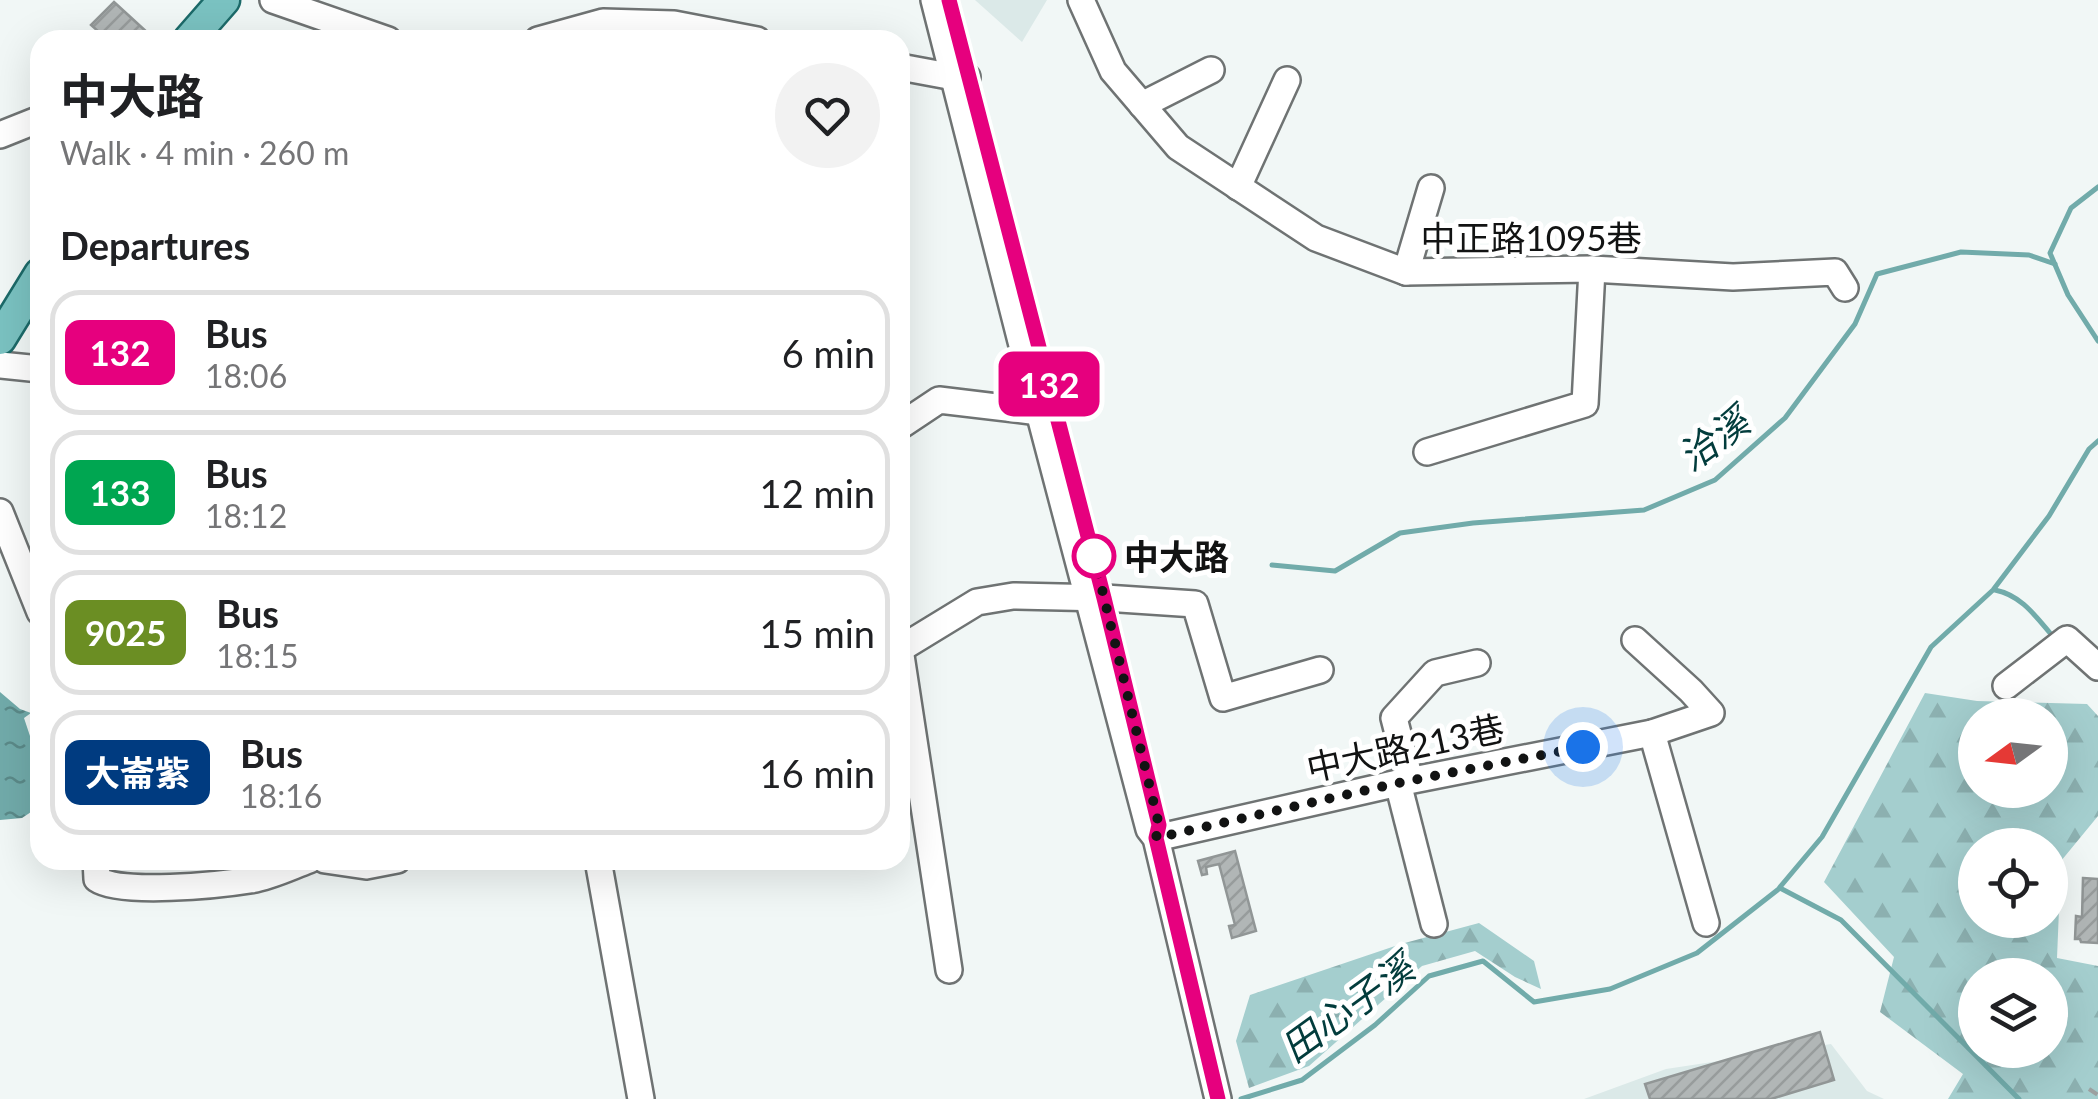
<!DOCTYPE html>
<html lang="en">
<head>
<meta charset="utf-8">
<style>
  body { margin:0; font-family:Lato,"Noto Sans TC",sans-serif; background:#f2f2f2; color:#202124; height:100vh; display:flex; flex-direction:column; font-size:38px; white-space:nowrap }
  * { box-sizing:border-box; margin:0 }
  p { font-size:32px; color:#757577 }
  .icon { flex:none; width:55px; height:55px; fill:none; stroke:currentColor; stroke-width:2; stroke-linecap:round; stroke-linejoin:round }
  .map { position:relative; flex:1; overflow:hidden }
  .details { position:absolute; left:30px; top:30px; width:880px; height:840px; display:flex; flex-direction:column; background:#fff; border-radius:30px; box-shadow:0 10px 40px #0002 }
  .details>* { flex:none }
  .badge { padding:0 20px; border-radius:15px; font-size:35px; line-height:65px }
  .needle { width:65px; rotate:255deg }
  .tools { position:absolute; left:1958px; top:698px; display:grid; gap:20px }
  .tools a { display:grid; place-items:center; width:110px; height:110px; border-radius:50%; background:#fff; box-shadow:0 10px 40px #0002; font-size:50px }
  .you { position:absolute; width:50px; height:50px; margin:-25px; border:8px solid #fff; border-radius:50%; background:#1a73e8; box-shadow:0 0 0 15px #1a73e833 }
  .map>.badge { position:absolute; translate:-50% -50%; box-shadow:0 0 0 5px #fff }
  h2 { padding:0 30px; font-size:38px; line-height:90px }
  .round { display:grid; place-items:center; flex:none; width:105px; height:105px; border-radius:52px; background:#f2f2f2 }
  .summary { display:flex; align-items:center; justify-content:space-between; height:170px; padding:0 30px }
  h1 { font-size:48px; font-weight:700; line-height:75px }
  ul { padding:0; list-style:none }
  li { display:flex; align-items:center; gap:30px; height:125px; margin:0 20px 15px; padding:0 10px; border:5px solid #e0e0e0; border-radius:30px }
  li div { flex:1 }
  li b { display:block; font-size:38px }
  li em { font-style:normal }
  li .badge { min-width:110px; font-weight:700; text-align:center }
  .map>svg:first-child { display:block }
  .built { fill:#dbe9e8 }
  .forest { fill:url(#forest-firs); fill-rule:evenodd }
  .water { fill:url(#water-ripples) }
  .lines { fill:none; stroke-linecap:round; stroke-linejoin:round }
  .stream { stroke:#71abaa; stroke-width:5 }
  .building { fill:url(#building-hatch); stroke:#919696; stroke-width:2.5 }
  .minor-casing { stroke:#6f7373; stroke-width:30 }
  .major-casing { stroke:#1c6a69; stroke-width:35 }
  .path { stroke:#9ca0a0; stroke-width:4; stroke-dasharray:10 5; stroke-linecap:butt }
  .minor { stroke:#fff; stroke-width:25 }
  .major { stroke:#7ac2c1; stroke-width:30 }
  .line-casing { stroke:#fff; stroke-width:22 }
  .line { stroke:#e6007e; stroke-width:15 }
  .walk { stroke:#121313; stroke-width:10; stroke-dasharray:0 18 }
  .stop-dot { fill:#fff; stroke:#e6007e; stroke-width:5 }
  .labels { text-anchor:middle; dominant-baseline:central; stroke-width:10; stroke-linejoin:round; paint-order:stroke }
  .street-label { font-size:35px; fill:#121313; stroke:#fff }
  .stop-label { font-size:35px; font-weight:bold; fill:#121313; stroke:#fff; text-anchor:start }
  .water-label { font-size:38px; font-style:italic; fill:#023c3c; stroke:#fff }
</style>
</head>
<body>
<div class="map">
<svg width="2098" height="1099" viewBox="0 0 2098 1099">
  <defs>
    <pattern id="forest-firs" width="22" height="20" patternUnits="userSpaceOnUse" patternTransform="scale(2.5)"><rect width="22" height="20" fill="#a4cece"/><path d="M5 1l3.5 6h-7zM16 11l3.5 6h-7z" fill="#8cb0b0"/></pattern>
    <pattern id="water-ripples" width="26" height="14" patternUnits="userSpaceOnUse" patternTransform="scale(2.5)"><rect width="26" height="14" fill="#71abaa"/><path d="M2 4q2-2 4 0t4 0M15 11q2-2 4 0t4 0" fill="none" stroke="#5b8a89"/></pattern>
    <pattern id="building-hatch" width="6" height="6" patternUnits="userSpaceOnUse" patternTransform="scale(2.5)"><rect width="6" height="6" fill="#b1b6b6"/><path d="M-1 1l2-2M0 6l6-6M5 7l2-2" fill="none" stroke="#979c9c"/></pattern>
  </defs>
  <rect width="100%" height="100%" fill="#f1f7f6"/>
  <g class="built">
    <path d="M975 0H1047L1022 42Z"/>
    <path d="M1831 1044 1867 1091 1884 1099H1584L1666 1069Z"/>
  </g>
  <g class="forest">
    <path d="M1925 693 1977 701 2087 704 2098 716V816L2061 861 2057 958 2098 966V1099H1948L1963 1074 1880 1012 1894 957 1824 882ZM1975 715H2050V790H1975ZM1975 845H2050V920H1975ZM1975 975H2050V1050H1975Z"/>
    <path d="M1479 923 1534 961 1541 989 1515 977 1475 951 1422 966 1309 1066 1249 1088 1236 1041 1250 995 1401 944Z"/>
  </g>
  <path class="water" d="M0 692 20 709 31 713 24 718 32 742H40L36 749 40 767V806L22 818 0 820Z"/>
  <g class="lines">
    <g class="stream">
      <path d="M2098 187 2071 208 2050 253 2068 295 2098 341"/>
      <path d="M1272 565 1335 571 1400 533 1473 523 1644 510 1715 480 1785 418 1855 324 1877 274 1961 252 2029 255 2055 264"/>
      <path d="M1995 590C2020 595 2034 614 2050 633"/>
      <path d="M1780 887 1822 837 1931 647 1993 590 2049 516 2089 449 2098 441"/>
      <path d="M1241 1099 1302 1080 1375 1025 1429 976 1483 961 1534 1002 1610 989 1697 953 1780 888 1841 920 2019 1099"/>
    </g>
  </g>
  <g class="building">
    <path d="M114 2 150 35 146 40H108L91 25Z"/>
    <path d="M1235 851 1256 931 1232 938 1229 926 1235 925 1219 864 1206 867 1207 874 1202 875 1198 861Z"/>
    <path d="M2083 878 2098 879V943L2081 942 2080 939H2075L2076 916 2082 917Z"/>
    <path d="M1820 1032 1834 1080 1771 1099H1650L1645 1084Z"/>
  </g>
  <g class="lines">
    <g class="minor-casing">
      <g id="minor">
        <path d="M273 0 388 40"/>
        <path d="M934 0 1039 412 1149 829 1156 838 1218 1099"/>
        <path d="M1081 0 1113 71 1178 147 1316 238 1406 272 1592 269 1733 277 1835 272 1845 288"/>
        <path d="M538 40 603 22 674 24 757 40"/>
        <path d="M900 67 954 77H967"/>
        <path d="M1142 105 1211 70"/>
        <path d="M0 135 40 119"/>
        <path d="M1238 187 1287 80"/>
        <path d="M1406 272 1431 188"/>
        <path d="M0 365 40 369"/>
        <path d="M900 426 939 400 1039 412H1051"/>
        <path d="M1427 452 1585 404 1592 269"/>
        <path d="M0 512 40 612"/>
        <path d="M1635 640 1691 691 1711 713 1652 733"/>
        <path d="M900 649 977 602 1013 596 1105 598 1195 604 1223 698 1320 670"/>
        <path d="M900 649 949 970"/>
        <path d="M2006 686 2067 639 2098 667"/>
        <path d="M1410 780 1394 718 1435 673 1477 663"/>
        <path d="M1398 783 1434 924"/>
        <path d="M1156 838 1398 783 1652 733 1706 923"/>
        <path d="M96 860 97 879C120 895 219 885 250 880 270 877 290 867 309 860"/>
        <path d="M325 860 366 866 397 860"/>
        <path d="M598 860 641 1099"/>
      </g>
    </g>
    <g class="major-casing">
      <g id="major">
        <path d="M189 40 224 0"/>
        <path d="M0 339 40 274"/>
      </g>
    </g>
    <path class="path" d="M2089 1089 2098 1095"/>
    <use href="#minor" class="minor"/>
    <use href="#major" class="major"/>
  </g>
  <g class="lines">
    <g class="line-casing">
      <path id="line" d="M949 0 1104 598 1159 825 1156 838 1218 1099"/>
    </g>
    <use href="#line" class="line"/>
    <path class="walk" d="M1094 556 1159 825 1156 838 1398 783 1583 747"/>
  </g>
  <circle class="stop-dot" cx="1094" cy="556" r="20"/>
  <g class="labels">
    <g class="street-label">
      <text x="1531" y="237">中正路1095巷</text>
      <text transform="translate(1405 747) rotate(-12)">中大路213巷</text>
    </g>
    <g class="stop-label">
      <text x="1124" y="556">中大路</text>
    </g>
    <g class="water-label">
      <text transform="translate(1713 438) rotate(-36)">洽溪</text>
      <text transform="translate(1347 1007) rotate(-36)">田心子溪</text>
    </g>
  </g>
</svg>
<div class="tools">
<a><svg class="needle" viewBox="-14 -14 28 28"><path d="M0-13l5 13h-10z" fill="#e53935"/><path d="M0 13l5-13h-10z" fill="#757577"/></svg></a>
<a><svg class="icon" aria-label="locate" viewBox="0 0 24 24"><circle cx="12" cy="12" r="6"/><path d="M12 2v4M12 18v4M2 12h4M18 12h4"/></svg></a>
<a><svg class="icon" aria-label="layers" viewBox="0 0 24 24"><path d="M12 4l9 5-9 5-9-5zM3 14l9 5 9-5"/></svg></a>
</div>
<div class="you" style="left:1583px;top:747px"></div>
<b class="badge" style="left:1049px;top:384px;background:#e6007e;color:#fff">132</b>
<section class="details">
<div class="summary"><div><h1>中大路</h1><p>Walk · 4 min · 260 m</p></div><a class="round"><svg class="icon" aria-label="heart" viewBox="0 0 24 24"><path d="M12 20l-8-8c-3-5 5-10 8-4 3-6 11-1 8 4z"/></svg></a></div>
<h2>Departures</h2>
<ul>
<li><span class="badge" style="background:#e6007e;color:#fff">132</span><div><b>Bus</b><p>18:06</p></div><em>6 min</em></li>
<li><span class="badge" style="background:#00a651;color:#fff">133</span><div><b>Bus</b><p>18:12</p></div><em>12 min</em></li>
<li><span class="badge" style="background:#6b8e23;color:#fff">9025</span><div><b>Bus</b><p>18:15</p></div><em>15 min</em></li>
<li><span class="badge" style="background:#003b80;color:#fff">大崙紫</span><div><b>Bus</b><p>18:16</p></div><em>16 min</em></li>
</ul>
</section>
</div>
</body>
</html>
